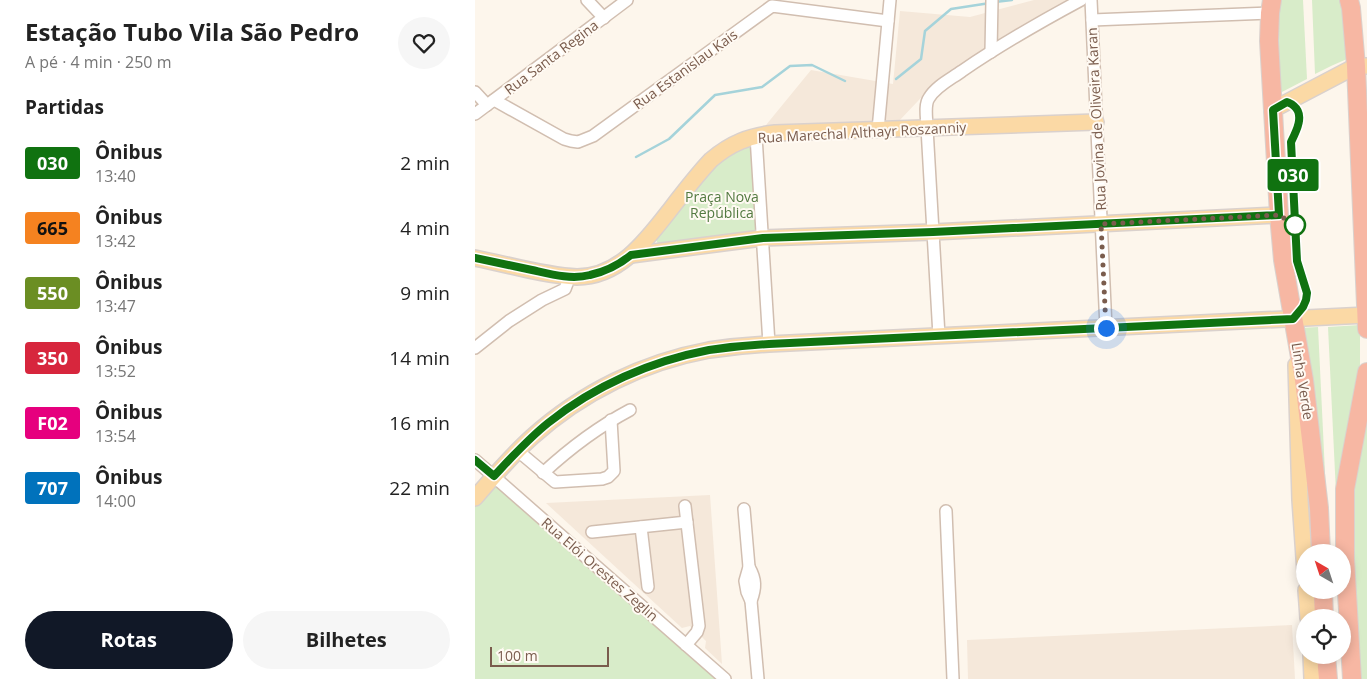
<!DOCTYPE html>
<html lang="pt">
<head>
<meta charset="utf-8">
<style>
  body { margin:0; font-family:"Open Sans",sans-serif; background:#f6f6f6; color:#222; height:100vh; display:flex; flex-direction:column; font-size:19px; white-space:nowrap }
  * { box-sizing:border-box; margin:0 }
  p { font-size:16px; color:#767676 }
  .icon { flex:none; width:28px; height:28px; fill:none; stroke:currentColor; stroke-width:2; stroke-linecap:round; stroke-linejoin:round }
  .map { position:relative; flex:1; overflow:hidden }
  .drawer { display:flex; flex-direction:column; background:#fff; width:475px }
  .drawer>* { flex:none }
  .badge { padding:0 10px; border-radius:4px; font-size:18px; line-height:32px }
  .needle { width:32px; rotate:321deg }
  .controls { position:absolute; left:821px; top:544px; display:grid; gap:10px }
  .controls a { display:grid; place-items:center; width:55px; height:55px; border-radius:50%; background:#fff; box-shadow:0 2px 12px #0003; font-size:25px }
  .scale { position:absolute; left:15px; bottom:12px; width:119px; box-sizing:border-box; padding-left:5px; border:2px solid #7a5c4d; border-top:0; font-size:14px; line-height:18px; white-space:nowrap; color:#7a5c4d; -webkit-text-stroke:4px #fffaf3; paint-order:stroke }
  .you { position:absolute; width:25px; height:25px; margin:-12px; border:4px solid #fff; border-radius:50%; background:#1a73e8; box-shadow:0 0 0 8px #1a73e833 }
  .map>.badge { position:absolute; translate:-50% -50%; box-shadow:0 0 0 2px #fff }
  h2 { padding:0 25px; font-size:19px; line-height:45px }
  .round { display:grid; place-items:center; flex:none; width:52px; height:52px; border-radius:26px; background:#f6f6f6 }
  .head { display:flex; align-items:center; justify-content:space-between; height:85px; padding:0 25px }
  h1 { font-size:24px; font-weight:700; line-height:38px }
  .action { display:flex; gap:10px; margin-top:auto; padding:10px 25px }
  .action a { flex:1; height:58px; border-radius:30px; background:#111827; color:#fff; font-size:20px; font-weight:700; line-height:58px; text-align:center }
  .action a+a { background:#f6f6f6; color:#222 }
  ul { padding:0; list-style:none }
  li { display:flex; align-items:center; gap:15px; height:65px; padding:0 25px }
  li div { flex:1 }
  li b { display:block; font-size:19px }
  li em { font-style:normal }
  li .badge { min-width:55px; font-weight:700; text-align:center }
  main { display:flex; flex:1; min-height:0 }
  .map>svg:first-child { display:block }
  .residential { fill:#f5e8da }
  .green { fill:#d8ecc9 }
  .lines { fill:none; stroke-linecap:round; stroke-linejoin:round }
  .stream { stroke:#a5d3da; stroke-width:2.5 }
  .minor-casing { stroke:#d1beb0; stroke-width:14 }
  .major-casing { stroke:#dad1cd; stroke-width:18 }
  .highway-casing { stroke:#dad1cd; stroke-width:20 }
  .minor { stroke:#fff; stroke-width:11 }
  .major { stroke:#fbd9a5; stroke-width:15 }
  .highway { stroke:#f7b7a3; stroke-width:18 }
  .line-casing { stroke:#fff; stroke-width:11 }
  .line { stroke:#107210; stroke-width:8 }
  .walk { stroke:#7a5c4d; stroke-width:5; stroke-dasharray:0 9 }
  .stop-dot { fill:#fff; stroke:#107210; stroke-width:2.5 }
  .labels { text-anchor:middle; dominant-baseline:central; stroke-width:4; stroke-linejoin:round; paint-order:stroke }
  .street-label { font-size:14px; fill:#7a5c4d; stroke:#fffaf3 }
  .park-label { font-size:14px; fill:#537a41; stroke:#fffaf3 }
</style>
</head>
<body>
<main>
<section class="drawer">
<div class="head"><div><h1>Estação Tubo Vila São Pedro</h1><p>A pé · 4 min · 250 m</p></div><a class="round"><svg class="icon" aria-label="heart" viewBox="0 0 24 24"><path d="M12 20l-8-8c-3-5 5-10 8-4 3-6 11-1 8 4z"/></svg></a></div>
<h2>Partidas</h2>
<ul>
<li><span class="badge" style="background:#107210;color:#fff">030</span><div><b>Ônibus</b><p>13:40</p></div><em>2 min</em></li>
<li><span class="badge" style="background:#f58220;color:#111">665</span><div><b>Ônibus</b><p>13:42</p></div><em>4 min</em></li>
<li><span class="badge" style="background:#6b8e23;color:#fff">550</span><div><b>Ônibus</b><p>13:47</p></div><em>9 min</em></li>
<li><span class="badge" style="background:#d7263d;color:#fff">350</span><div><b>Ônibus</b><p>13:52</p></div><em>14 min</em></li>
<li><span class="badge" style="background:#e6007e;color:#fff">F02</span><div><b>Ônibus</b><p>13:54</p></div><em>16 min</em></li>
<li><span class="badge" style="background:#0072bc;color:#fff">707</span><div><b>Ônibus</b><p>14:00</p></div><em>22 min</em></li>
</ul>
<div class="action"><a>Rotas</a><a>Bilhetes</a></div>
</section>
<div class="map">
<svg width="892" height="679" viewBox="0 0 892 679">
  <rect width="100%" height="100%" fill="#fdf6ec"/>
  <g class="residential">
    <path d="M559 0H594L530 35 460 83 424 121 291 125 336 70 418 84 425 11 495 17Z"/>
    <path d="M235 495 247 664 230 648 231 641 222 632 215 626 207 628 71 503Z"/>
    <path d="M817 625 820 679H493L492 640Z"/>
  </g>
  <g class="green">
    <path d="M803 0H828L832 79 805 93 800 25Z"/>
    <path d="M837 0H866L872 59 856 66 840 74Z"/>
    <path d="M275 146 278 149 282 233 185 245 182 242 180 238 221 183 257 149Z"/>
    <path d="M885 325V367L883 391 862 514 853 327Z"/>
    <path d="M843 327 852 514 825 328Z"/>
    <path d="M891 420 892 421V679H884L876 493Z"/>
    <path d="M19 483 242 679H0V505Z"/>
  </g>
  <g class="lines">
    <g class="stream">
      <path d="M520 2 537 0"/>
      <path d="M421 79 446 59 450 31 476 9 515 3"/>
      <path d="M161 157 194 139 240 95 287 87 315 66 337 65 370 81"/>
    </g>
    <g class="minor-casing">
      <g id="minor">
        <path d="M112 0 129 18"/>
        <path d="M616 0 631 328"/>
        <path d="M617 20 795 13"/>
        <path d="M516 52 517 0"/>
        <path d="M0 92 12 105"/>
        <path d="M19 100 89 139 96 141 103 142 118 136 297 6 413 21"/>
        <path d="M0 114 152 0"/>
        <path d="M403 130 415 0"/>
        <path d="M281 136 294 344"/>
        <path d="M464 336 452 128C452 119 449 105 454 98 461 86 476 79 487 71 525 45 565 22 606 0"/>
        <path d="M0 348 34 321 67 300 90 289 93 281 89 276"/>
        <path d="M43 451 80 482 127 479 133 477 139 471 136 420"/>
        <path d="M0 460 250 679"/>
        <path d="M68 473C95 448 123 427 155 410"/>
        <path d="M210 506 224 626 222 632 211 645"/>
        <path d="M269 509 274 567 270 581 272 592 276 601 283 679"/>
        <path d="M471 511 478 679"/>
        <path d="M166 527 173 587"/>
        <path d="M117 532 212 522"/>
        <path d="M274 567C281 579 281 588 276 601"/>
      </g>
    </g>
    <g class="major-casing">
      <g id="major">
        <path d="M797 110 881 66H892"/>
        <path d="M156 255 287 238 458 232 804 215"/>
        <path d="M0 258C31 264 70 276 102 277 144 277 171 241 195 210 208 193 221 176 236 160 256 143 274 136 300 133L621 122"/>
        <path d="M821 365 825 500 830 572"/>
        <path d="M0 498C18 477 37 455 57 437 107 392 169 362 234 350 254 347 274 345 294 344L892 315"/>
        <path d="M831 590 833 618"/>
        <path d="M836 655 837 679"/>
      </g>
    </g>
    <g class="highway-casing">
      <g id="highway">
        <path d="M797 0 795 13 794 41 804 215 808 260 829 380 844 508 846 552"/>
        <path d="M874 0 876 8 881 66 892 329"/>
        <path d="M848 590 849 618"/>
        <path d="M851 655 853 679"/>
        <path d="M877 679 870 559V489L892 372"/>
      </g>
    </g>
    <use href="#minor" class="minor"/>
    <use href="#major" class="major"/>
    <use href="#highway" class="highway"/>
  </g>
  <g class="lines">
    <g class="line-casing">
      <path id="line" d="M0 258C19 262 38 266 57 270 75 274 96 280 115 275 129 272 145 264 156 255L288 238 458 232 804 215 798 110 812 102C814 103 817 104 819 106 830 115 821 132 816 142L822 261 832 293 831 300 828 307 818 319 294 344C274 345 254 347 234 350 176 361 119 386 73 423 53 439 36 458 19 476L0 460"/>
    </g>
    <use href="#line" class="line"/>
    <path class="walk" d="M631 328 626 224 804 215 820 225"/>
  </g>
  <circle class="stop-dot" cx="820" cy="225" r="10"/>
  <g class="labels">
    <g class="street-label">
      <text transform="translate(76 57) rotate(-37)">Rua Santa Regina</text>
      <text transform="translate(210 69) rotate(-36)">Rua Estanislau Kais</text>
      <text transform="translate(621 119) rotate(-93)">Rua Jovina de Oliveira Karan</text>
      <text transform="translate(387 132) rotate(-3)">Rua Marechal Althayr Roszanniy</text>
      <text transform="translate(828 381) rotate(81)">Linha Verde</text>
      <text transform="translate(125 569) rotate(41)">Rua Elói Orestes Zeglin</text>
    </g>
    <g class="park-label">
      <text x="247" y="196">Praça Nova<tspan x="247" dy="16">República</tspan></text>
    </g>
  </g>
</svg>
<div class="controls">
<a><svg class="needle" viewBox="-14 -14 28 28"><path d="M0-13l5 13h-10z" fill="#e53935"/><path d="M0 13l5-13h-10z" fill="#767676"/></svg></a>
<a><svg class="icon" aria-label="locate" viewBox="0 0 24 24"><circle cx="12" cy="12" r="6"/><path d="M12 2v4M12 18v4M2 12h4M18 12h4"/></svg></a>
</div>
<div class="scale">100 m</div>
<div class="you" style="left:631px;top:328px"></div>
<b class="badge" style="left:818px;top:175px;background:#107210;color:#fff">030</b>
</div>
</main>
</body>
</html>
